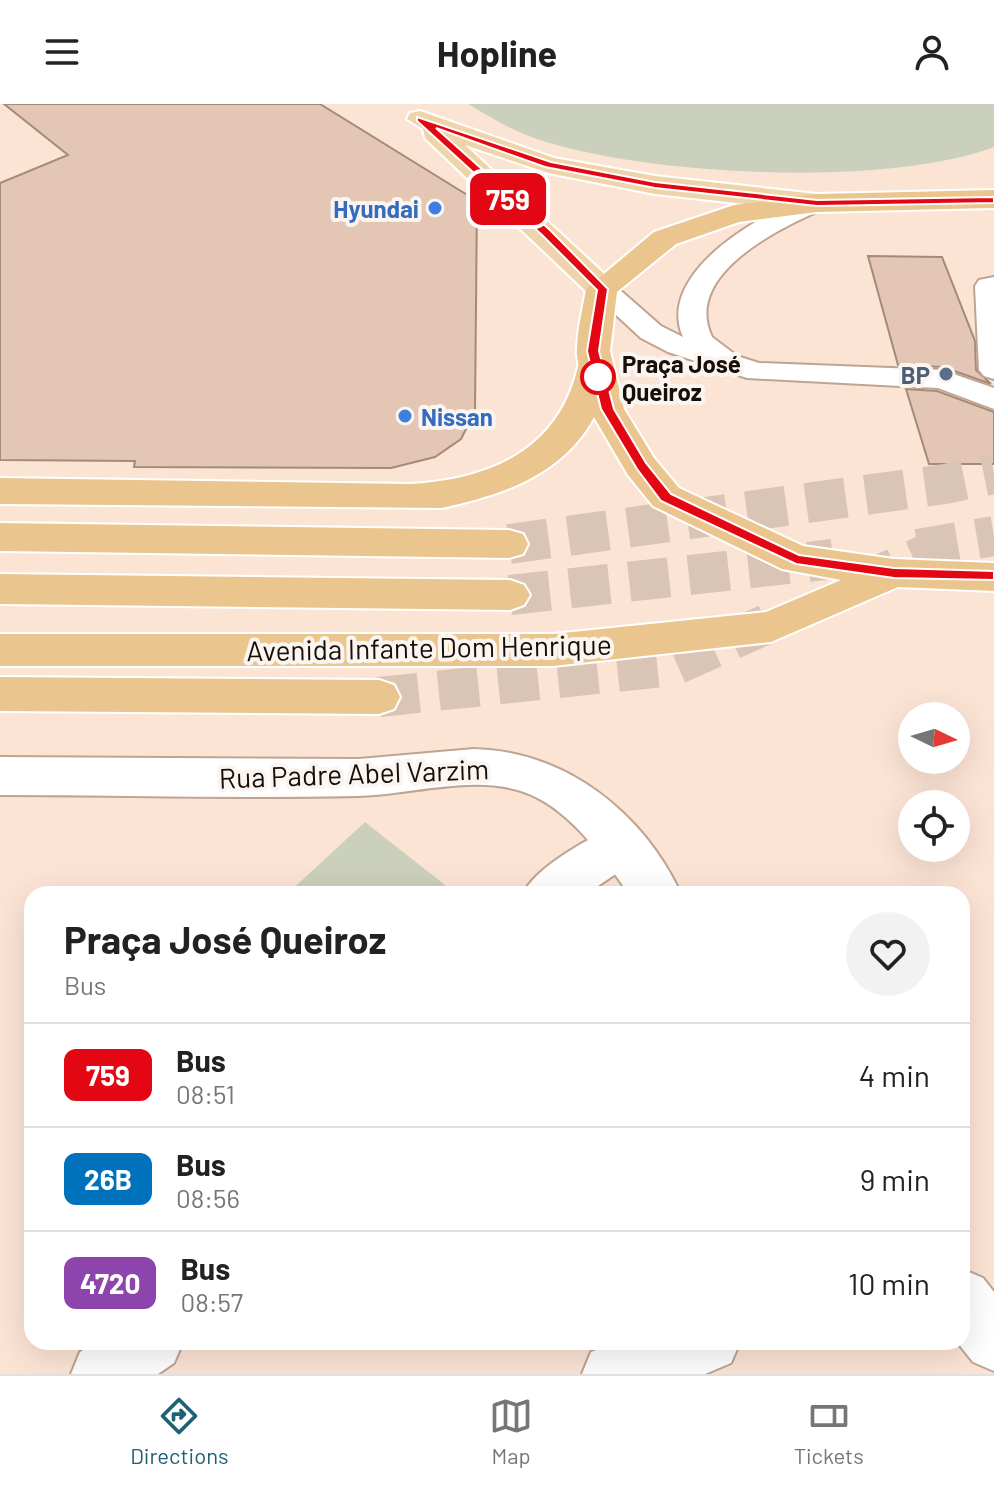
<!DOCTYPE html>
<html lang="en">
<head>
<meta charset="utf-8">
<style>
  body { margin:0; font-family:Barlow,sans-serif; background:#f2f2f2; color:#222; height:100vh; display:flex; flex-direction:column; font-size:30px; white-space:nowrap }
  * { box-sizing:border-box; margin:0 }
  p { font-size:26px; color:#767676 }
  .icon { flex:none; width:44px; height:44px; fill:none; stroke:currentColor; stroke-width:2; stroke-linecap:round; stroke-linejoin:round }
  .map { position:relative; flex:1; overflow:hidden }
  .details { position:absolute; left:24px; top:782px; width:946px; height:464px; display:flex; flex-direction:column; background:#fff; border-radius:24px; box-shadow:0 8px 32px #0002 }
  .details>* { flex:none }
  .badge { padding:0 16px; border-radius:12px; font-size:28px; line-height:52px }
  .needle { width:52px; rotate:95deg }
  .fabs { position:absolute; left:898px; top:598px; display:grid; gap:16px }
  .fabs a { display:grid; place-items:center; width:72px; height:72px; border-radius:50%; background:#fff; box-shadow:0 8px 32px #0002; font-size:40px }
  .map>.badge { position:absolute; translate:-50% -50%; box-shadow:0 0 0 4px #fff }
  .round { display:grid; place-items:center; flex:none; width:84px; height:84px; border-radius:42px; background:#f2f2f2 }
  .overview { display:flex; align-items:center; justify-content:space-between; height:136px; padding:0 40px }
  h1 { font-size:38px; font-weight:700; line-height:60px }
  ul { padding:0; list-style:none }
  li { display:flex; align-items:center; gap:24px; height:104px; padding:0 40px; border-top:2px solid #e0e0e0 }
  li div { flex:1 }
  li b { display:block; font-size:30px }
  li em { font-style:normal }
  li .badge { min-width:88px; font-weight:700; text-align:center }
  header { display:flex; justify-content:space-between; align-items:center; height:104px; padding:0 40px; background:#fff; font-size:36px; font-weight:700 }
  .dock { display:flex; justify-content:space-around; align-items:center; height:112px; border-top:2px solid #e0e0e0; background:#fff; font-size:22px; color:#767676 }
  .dock a { display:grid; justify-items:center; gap:4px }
  .dock .on { color:#1e6174 }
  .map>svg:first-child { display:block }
  .green { fill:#cbd0bc }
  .building { fill:#e3c6b3; stroke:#a58a79; stroke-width:2 }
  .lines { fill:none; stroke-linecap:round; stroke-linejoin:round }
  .trunk-tunnel { stroke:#dac4b6; stroke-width:40; stroke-dasharray:40 20; stroke-linecap:butt }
  .service-casing { stroke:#c0a492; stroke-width:4 }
  .pedestrian-casing { stroke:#c0a492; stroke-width:4 }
  .minor-casing { stroke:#c0a492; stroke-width:4 }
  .primary-casing { stroke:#fff; stroke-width:4 }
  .trunk-casing { stroke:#fff; stroke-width:4 }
  .service { fill:#fff; fill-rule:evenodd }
  .pedestrian { fill:#fff; fill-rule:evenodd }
  .minor { fill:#fff; fill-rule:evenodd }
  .primary { fill:#efd4aa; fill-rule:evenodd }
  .trunk { fill:#eac68e; fill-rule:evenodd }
  .line { fill:#e30613; stroke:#fff; stroke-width:2 }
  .shop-dot { fill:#3f7fe0; stroke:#fbf5f1; stroke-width:3 }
  .service-dot { fill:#5c6f8a; stroke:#fbf5f1; stroke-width:3 }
  .stop-dot { fill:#fff; stroke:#e30613; stroke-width:4 }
  .labels { text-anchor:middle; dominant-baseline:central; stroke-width:8; stroke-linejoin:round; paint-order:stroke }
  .far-shop-label { font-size:24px; font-weight:bold; fill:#366cbe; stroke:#fbf5f1; text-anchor:end }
  .far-stop-label { font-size:24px; font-weight:bold; fill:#180e08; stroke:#fbf5f1; text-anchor:start }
  .far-service-label { font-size:24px; font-weight:bold; fill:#4e5e75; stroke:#fbf5f1; text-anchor:end }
  .street-label { font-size:28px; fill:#180e08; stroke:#fbf5f1 }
</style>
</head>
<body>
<header><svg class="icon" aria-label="menu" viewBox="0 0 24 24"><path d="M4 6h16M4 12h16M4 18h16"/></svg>Hopline<svg class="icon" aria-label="person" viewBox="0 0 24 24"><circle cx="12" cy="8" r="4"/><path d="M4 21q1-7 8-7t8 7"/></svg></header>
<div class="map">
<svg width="994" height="1270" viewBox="0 0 994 1270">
  <rect width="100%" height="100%" fill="#fce4d5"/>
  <g class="green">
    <path d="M468 0H994V43C885 84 644 72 534 34 511 26 488 12 468 0Z"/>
    <path d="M365 718 445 781 436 790H287Z"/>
  </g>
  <g class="building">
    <path d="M4 0H320L477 97 475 307 461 335 435 353 391 364 134 363 135 357 0 356V79L68 51Z"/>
    <path d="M868 152 942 153 975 237 976 266 991 280 943 263 898 261Z"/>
    <path d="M906 285 937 287 994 308V360H929Z"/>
  </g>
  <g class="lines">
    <g class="trunk-tunnel">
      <path d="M509 440 945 380 994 370"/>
      <path d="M918 445 994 432"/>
      <path d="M859 480 945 442"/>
      <path d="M510 491 833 455"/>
      <path d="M379 593 673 562 767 520"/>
    </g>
    <g class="service-casing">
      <g id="service">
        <path d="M817 91 826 94 830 99 826 104C781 123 682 170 712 233L737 252 759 259 942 266 994 284V305L938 284 747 274 668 248 641 234 588 185 592 179H612L661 222 683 233C654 168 767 104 817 91Z"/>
        <path d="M994 173V275L984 272 979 266 975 182 979 176Z"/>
      </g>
    </g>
    <g class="pedestrian-casing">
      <g id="pedestrian">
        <path d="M621 721 638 727 644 741 638 755 586 790H523C535 763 593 731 621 721Z"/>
        <path d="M97 1238H183L174 1259 158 1270H71L80 1248Z"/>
        <path d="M617 1238H740L731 1259 705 1270H582L591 1248Z"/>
      </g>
    </g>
    <g class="minor-casing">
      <g id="minor">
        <path d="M474 645C565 647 643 708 681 790H629C602 752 568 702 521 687 470 671 410 691 358 692 239 695 119 691 0 691V653L359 655Z"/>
        <path d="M962 1165 983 1174 994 1188V1267L973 1258 957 1238H962Z"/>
      </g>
    </g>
    <g class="primary-casing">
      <path id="primary" d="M420 7 554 54 655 72 817 90 827 93 832 99 827 105 817 108 655 90 548 69 465 41 613 178 618 185 613 192H591L425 34 423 25 407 15 410 9Z"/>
    </g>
    <g class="trunk-casing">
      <g id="trunk">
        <path d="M994 86V104L817 108 739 118 676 140 617 188 610 247 624 305 654 354 679 384 803 442 894 455 994 459V487L898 483 771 538 553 562H0V530H553L766 508 841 476 782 465 653 402 628 371 594 313C563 371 502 391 442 404L0 400V374L411 380C490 375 558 347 578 263 579 257 576 252 577 246 577 226 583 204 586 185L654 128 734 101 817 90Z"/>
        <path d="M0 419 509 426 523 430 528 440 523 450 509 454 0 447Z"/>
        <path d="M0 470 510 476 524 481 530 491 524 501 510 506 0 500Z"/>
        <path d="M0 573 379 576 394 581 400 593 394 605 379 610 0 607Z"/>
      </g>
    </g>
    <use href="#service" class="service"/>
    <use href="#pedestrian" class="pedestrian"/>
    <use href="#minor" class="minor"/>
    <use href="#primary" class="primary"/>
    <use href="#trunk" class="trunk"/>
  </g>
  <path class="line" d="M417 13 551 58 655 78 817 96 994 93V99L817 102 655 84 545 63 436 24 550 126 608 185 599 247 614 305 646 359 671 390 799 451 894 464 994 467V476L894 474 796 460 661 397 637 365 601 305 587 247 597 186 542 131 417 17Z"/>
  <g class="shop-dot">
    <circle cx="435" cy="104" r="8"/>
    <circle cx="405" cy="312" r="8"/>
  </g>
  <circle class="service-dot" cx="946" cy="270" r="8"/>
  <circle class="stop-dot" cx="598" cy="273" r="16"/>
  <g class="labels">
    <g class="far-shop-label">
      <text x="419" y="104">Hyundai</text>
      <text x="421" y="312" text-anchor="start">Nissan</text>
    </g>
    <g class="far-stop-label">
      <text x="622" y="259">Praça José<tspan x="622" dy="28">Queiroz</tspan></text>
    </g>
    <g class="far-service-label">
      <text x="930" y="270">BP</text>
    </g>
    <g class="street-label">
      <text transform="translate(429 543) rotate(-1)">Avenida Infante Dom Henrique</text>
      <text transform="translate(354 669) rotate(-2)">Rua Padre Abel Varzim</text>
    </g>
  </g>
</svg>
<div class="fabs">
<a><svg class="needle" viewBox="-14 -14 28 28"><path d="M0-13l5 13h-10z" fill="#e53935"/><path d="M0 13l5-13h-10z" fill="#767676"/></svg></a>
<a><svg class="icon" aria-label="locate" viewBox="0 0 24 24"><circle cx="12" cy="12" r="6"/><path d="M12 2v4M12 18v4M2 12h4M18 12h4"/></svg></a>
</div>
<b class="badge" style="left:508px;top:95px;background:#e30613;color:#fff">759</b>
<section class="details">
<div class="overview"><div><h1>Praça José Queiroz</h1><p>Bus</p></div><a class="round"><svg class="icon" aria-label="heart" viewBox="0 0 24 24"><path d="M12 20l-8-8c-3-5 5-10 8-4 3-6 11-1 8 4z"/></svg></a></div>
<ul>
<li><span class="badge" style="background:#e30613;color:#fff">759</span><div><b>Bus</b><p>08:51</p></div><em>4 min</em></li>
<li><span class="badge" style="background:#0072bc;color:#fff">26B</span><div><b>Bus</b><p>08:56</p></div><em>9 min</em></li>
<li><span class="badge" style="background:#8e44ad;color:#fff">4720</span><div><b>Bus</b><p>08:57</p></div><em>10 min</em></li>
</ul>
</section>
</div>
<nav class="dock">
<a class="on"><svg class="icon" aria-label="directions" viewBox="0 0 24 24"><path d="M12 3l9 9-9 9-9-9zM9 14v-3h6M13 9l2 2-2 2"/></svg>Directions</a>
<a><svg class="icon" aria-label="map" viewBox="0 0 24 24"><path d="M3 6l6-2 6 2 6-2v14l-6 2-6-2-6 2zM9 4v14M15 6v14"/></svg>Map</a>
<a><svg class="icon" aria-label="tickets" viewBox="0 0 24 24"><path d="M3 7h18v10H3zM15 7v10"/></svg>Tickets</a>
</nav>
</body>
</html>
